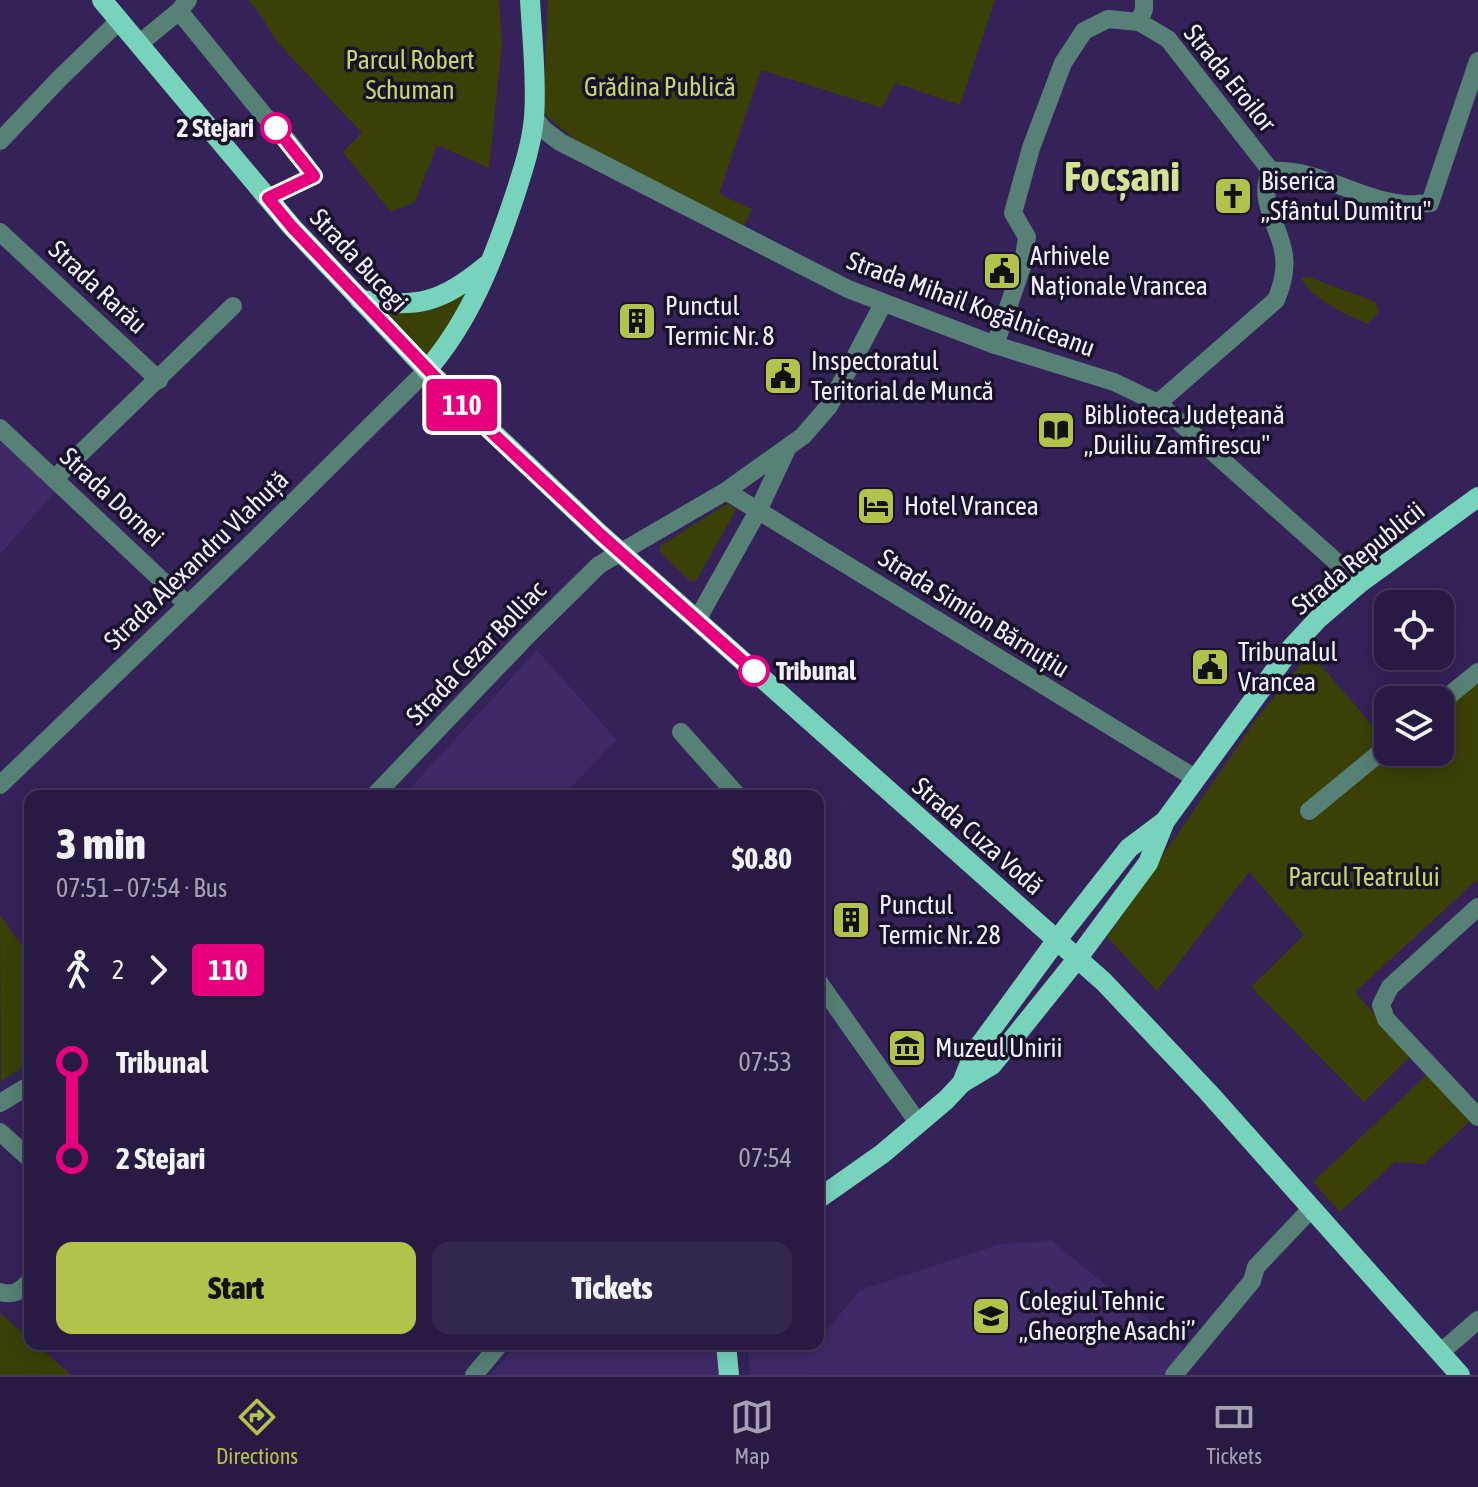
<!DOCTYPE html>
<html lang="en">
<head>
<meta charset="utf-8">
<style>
  body { margin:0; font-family:"Asap Condensed",sans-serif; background:#34274e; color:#f1f3f6; height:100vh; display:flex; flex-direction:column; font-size:30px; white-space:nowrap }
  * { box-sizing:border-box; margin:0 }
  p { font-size:26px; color:#a5a1b2 }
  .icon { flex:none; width:44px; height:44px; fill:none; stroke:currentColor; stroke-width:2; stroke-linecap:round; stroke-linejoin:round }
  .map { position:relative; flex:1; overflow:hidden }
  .sheet { position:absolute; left:24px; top:790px; width:800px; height:560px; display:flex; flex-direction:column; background:#281a43; border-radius:16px; box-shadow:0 4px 20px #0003,0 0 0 2px #44385c }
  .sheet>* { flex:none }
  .badge { padding:0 16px; border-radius:6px; font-size:28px; line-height:52px }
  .controls { position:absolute; left:1374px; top:590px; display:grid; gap:16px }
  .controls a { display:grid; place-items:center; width:80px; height:80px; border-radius:16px; background:#281a43; box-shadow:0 4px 20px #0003,0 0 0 2px #44385c; font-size:40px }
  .map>.badge { position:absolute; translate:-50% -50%; box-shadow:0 0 0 4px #fff }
  .legs { display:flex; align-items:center; gap:12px; height:88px; padding:0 32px; font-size:26px }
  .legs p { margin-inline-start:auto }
  .summary { display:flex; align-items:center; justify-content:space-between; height:136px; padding:0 32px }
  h1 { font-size:44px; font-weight:800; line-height:60px }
  .cta { display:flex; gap:16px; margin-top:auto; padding:16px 32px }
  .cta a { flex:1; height:92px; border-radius:16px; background:#b3c24b; color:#111; font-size:32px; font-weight:800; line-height:92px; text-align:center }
  .cta a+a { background:#34274e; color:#f1f3f6 }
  ul { padding:0 32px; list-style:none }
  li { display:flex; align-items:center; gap:28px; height:96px; font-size:30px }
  li i { display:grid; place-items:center; width:12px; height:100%; margin:0 10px; background:currentColor }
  li i::after { content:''; width:20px; height:20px; margin:-10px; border:6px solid; border-radius:50%; background:#281a43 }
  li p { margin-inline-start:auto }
  li:first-child i { background:linear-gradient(#0000 50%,currentColor 0) }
  li:last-child i { background:linear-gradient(currentColor 50%,#0000 0) }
  .menu { display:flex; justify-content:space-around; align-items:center; height:112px; border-top:2px solid #44385c; background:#281a43; font-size:22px; color:#a5a1b2 }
  .menu a { display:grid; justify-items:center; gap:4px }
  .menu .current { color:#b3c24b }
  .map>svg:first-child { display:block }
  .built { fill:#3f2a67 }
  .green { fill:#3a4006 }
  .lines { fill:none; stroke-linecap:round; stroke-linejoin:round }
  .minor { stroke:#578176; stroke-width:18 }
  .major { stroke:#77d3bc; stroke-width:20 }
  .line-1-casing { stroke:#fff; stroke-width:18 }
  .line-1 { stroke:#e6007e; stroke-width:12 }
  .stop-1-dot { fill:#fff; stroke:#e6007e; stroke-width:4 }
  .labels { text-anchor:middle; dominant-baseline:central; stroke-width:7; stroke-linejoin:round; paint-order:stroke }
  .park-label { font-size:26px; fill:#c8d865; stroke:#1a122b }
  .street-label { font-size:26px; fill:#f3f0fe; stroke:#1a122b }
  .stop-label { font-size:26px; font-weight:bold; fill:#f3f0fe; stroke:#1a122b; text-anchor:end }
  .poi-label { font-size:26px; fill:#f3f0fe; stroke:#1a122b; text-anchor:start }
  .town-label { font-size:42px; font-weight:bold; fill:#d5e194; stroke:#1a122b }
</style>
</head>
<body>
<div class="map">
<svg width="1478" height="1375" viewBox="0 0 1478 1375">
  <rect width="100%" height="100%" fill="#352259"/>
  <g class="built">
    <path d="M0 439 56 491 0 554Z"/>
    <path d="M537 650 617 740 562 796H403Z"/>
    <path d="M1052 1241 1186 1351 1164 1375H749L748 1344H818V1333L822 1336 860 1290 1001 1244Z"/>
    <path d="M517 1344H718L720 1375H490Z"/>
  </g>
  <g class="green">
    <path d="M248 0H499L502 44 489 168 437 145 415 202 391 212 343 152 362 133 277 42 258 11Z"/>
    <path d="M548 0H995L960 105 895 83 882 108 761 70 719 194 752 209 744 226 580 144 543 113Z"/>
    <path d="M490 263 427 370 360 300 420 302Z"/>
    <path d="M1306 276 1376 302 1379 312 1367 324C1342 312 1317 302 1301 279Z"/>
    <path d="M728 503 736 510 696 581H690L660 552V546Z"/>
    <path d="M1310 653 1384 739 1325 787 1300 814 1308 822 1394 752H1440V714L1478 683V879L1355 992 1411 1056 1364 1102 1251 987 1304 935 1249 872 1157 991 1107 937 1257 718Z"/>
    <path d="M0 915 30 957V1063L1 1081Z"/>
    <path d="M1430 1072 1472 1119 1424 1164 1395 1162 1340 1212 1313 1182Z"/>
    <path d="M0 1313 30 1339V1344H36L71 1375H0Z"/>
  </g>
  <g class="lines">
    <g class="minor">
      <path d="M179 11 263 114 289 142 314 176 268 198"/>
      <path d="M1139 22 1144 9V0"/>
      <path d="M140 43 179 11 188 0"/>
      <path d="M534 117 543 129 560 142 848 289 995 345 1114 382 1158 403 1360 583"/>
      <path d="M0 141 60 78 120 20"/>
      <path d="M1271 171C1318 168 1358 200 1405 204 1413 205 1422 203 1430 203L1478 61"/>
      <path d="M0 232 159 380"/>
      <path d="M995 345 1023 264 1027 237 1013 213 1031 148 1063 63 1084 31 1108 19 1139 22 1168 39 1271 171"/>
      <path d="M1158 403 1276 300C1282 286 1286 272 1284 256 1281 227 1256 200 1271 171"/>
      <path d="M0 428 188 605"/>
      <path d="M54 479 233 306"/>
      <path d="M726 491 1195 778"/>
      <path d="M697 620 758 511 786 451"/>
      <path d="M1440 703 1478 672"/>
      <path d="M681 732 738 796"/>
      <path d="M0 785 258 537 427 370"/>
      <path d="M374 796 527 636 599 565 726 491 803 436 829 406 883 304"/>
      <path d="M1309 811 1388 746"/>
      <path d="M1478 907 1390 987 1381 1005 1386 1019 1478 1117"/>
      <path d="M818 981 919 1124"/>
      <path d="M0 1103 30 1085"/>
      <path d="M0 1132 30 1159"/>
      <path d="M0 1292C13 1296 21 1291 30 1281"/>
      <path d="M1441 1352 1478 1320"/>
      <path d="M474 1375 500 1344"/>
      <path d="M1174 1375 1252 1281 1256 1267 1310 1210"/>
    </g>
    <g class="major">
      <path d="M102 0 292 227 427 370 601 535 1104 982 1208 1092 1460 1375"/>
      <path d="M360 300C420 308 440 303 487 265"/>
      <path d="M427 370C471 319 494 258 515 195 523 170 532 143 534 117 537 82 532 36 530 0"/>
      <path d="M962 1083 974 1053 1056 941 1129 848 1165 821"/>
      <path d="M818 1199 882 1154 946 1100 962 1083 992 1065 1077 959 1148 863 1165 821 1292 647 1318 619 1360 583 1478 497"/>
      <path d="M726 1344 729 1375"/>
    </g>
  </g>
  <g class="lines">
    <g class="line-1-casing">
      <path id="line-1" d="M276 128 314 176 268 198 292 227 454 397 601 535 754 671"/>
    </g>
    <use href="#line-1" class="line-1"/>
  </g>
  <defs>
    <g id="church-square" transform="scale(2)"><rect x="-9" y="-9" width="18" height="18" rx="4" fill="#b3c24b" stroke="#1a122b"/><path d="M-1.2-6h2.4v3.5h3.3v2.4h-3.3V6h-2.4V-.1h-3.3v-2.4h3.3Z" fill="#111"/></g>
    <g id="civic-square" transform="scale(2)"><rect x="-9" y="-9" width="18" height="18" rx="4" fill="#b3c24b" stroke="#1a122b"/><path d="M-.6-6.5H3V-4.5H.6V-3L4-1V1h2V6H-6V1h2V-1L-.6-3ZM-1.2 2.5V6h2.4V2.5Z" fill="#111"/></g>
    <g id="building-square" transform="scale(2)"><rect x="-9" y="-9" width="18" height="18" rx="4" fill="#b3c24b" stroke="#1a122b"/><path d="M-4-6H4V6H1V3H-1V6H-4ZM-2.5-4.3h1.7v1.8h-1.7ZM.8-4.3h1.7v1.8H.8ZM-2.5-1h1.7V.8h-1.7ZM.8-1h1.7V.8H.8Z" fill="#111"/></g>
    <g id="library-square" transform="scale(2)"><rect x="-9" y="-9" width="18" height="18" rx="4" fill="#b3c24b" stroke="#1a122b"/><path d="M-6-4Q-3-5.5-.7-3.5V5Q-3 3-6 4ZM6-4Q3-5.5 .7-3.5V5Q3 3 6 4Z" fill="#111"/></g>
    <g id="hotel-square" transform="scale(2)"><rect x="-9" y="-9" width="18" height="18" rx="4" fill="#b3c24b" stroke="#1a122b"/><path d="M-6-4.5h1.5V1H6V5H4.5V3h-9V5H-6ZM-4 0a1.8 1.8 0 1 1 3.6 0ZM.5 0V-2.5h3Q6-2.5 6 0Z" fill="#111"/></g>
    <g id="museum-square" transform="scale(2)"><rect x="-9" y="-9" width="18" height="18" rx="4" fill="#b3c24b" stroke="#1a122b"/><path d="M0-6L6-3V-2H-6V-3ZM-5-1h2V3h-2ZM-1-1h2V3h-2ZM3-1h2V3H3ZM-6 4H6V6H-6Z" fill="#111"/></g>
    <g id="school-square" transform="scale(2)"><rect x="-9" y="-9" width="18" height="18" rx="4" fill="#b3c24b" stroke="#1a122b"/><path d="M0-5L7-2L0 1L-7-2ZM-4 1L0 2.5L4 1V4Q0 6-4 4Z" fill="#111"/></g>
  </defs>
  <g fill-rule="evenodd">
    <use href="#church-square" x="1233" y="196"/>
    <use href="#civic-square" x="1002" y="271"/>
    <use href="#building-square" x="637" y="321"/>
    <use href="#civic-square" x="783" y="376"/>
    <use href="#library-square" x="1056" y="430"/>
    <use href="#hotel-square" x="876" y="506"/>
    <use href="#civic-square" x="1210" y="667"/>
    <use href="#building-square" x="851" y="920"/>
    <use href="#museum-square" x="907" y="1048"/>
    <use href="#school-square" x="991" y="1316"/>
  </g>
  <g class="stop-1-dot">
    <circle cx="276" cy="128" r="14"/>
    <circle cx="754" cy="671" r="14"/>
  </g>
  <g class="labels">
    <g class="park-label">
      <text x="410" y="60">Parcul Robert<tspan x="410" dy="30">Schuman</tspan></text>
      <text x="660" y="87">Grădina Publică</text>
      <text x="1364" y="877">Parcul Teatrului</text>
    </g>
    <g class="street-label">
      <text transform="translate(1230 78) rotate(51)">Strada Eroilor</text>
      <text transform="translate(359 260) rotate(47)">Strada Bucegi</text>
      <text transform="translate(98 287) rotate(43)">Strada Rarău</text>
      <text transform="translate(971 304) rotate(20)">Strada Mihail Kogălniceanu</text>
      <text transform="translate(112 497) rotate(43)">Strada Dornei</text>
      <text transform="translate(1358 558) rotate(-39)">Strada Republicii</text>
      <text transform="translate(196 560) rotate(-44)">Strada Alexandru Vlahuță</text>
      <text transform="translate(974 613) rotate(32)">Strada Simion Bărnuțiu</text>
      <text transform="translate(476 653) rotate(-46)">Strada Cezar Bolliac</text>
      <text transform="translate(978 836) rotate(41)">Strada Cuza Vodă</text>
    </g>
    <g class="stop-label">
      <text x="254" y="128">2 Stejari</text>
      <text x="776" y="671" text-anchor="start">Tribunal</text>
    </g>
    <g class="poi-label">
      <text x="1261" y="181">Biserica<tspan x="1261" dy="30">„Sfântul Dumitru"</tspan></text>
      <text x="1030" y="256">Arhivele<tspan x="1030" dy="30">Naționale Vrancea</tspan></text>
      <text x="665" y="306">Punctul<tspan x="665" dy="30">Termic Nr. 8</tspan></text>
      <text x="811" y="361">Inspectoratul<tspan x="811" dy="30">Teritorial de Muncă</tspan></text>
      <text x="1084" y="415">Biblioteca Județeană<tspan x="1084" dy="30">„Duiliu Zamfirescu"</tspan></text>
      <text x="904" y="506">Hotel Vrancea</text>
      <text x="1238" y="652">Tribunalul<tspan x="1238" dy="30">Vrancea</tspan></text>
      <text x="879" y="905">Punctul<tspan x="879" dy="30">Termic Nr. 28</tspan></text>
      <text x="935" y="1048">Muzeul Unirii</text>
      <text x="1019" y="1301">Colegiul Tehnic<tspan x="1019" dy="30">„Gheorghe Asachi”</tspan></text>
    </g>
    <g class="town-label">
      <text x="1122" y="176">Focșani</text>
    </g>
  </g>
</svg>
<div class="controls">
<a><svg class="icon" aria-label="locate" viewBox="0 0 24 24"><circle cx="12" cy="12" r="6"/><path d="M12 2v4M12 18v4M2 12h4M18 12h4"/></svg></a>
<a><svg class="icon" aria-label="layers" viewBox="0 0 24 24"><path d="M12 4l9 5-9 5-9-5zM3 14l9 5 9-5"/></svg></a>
</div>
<b class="badge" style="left:462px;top:405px;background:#e6007e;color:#fff">110</b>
<section class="sheet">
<div class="summary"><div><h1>3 min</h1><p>07:51 – 07:54 · Bus</p></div><b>$0.80</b></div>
<div class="legs"><svg class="icon" aria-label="walk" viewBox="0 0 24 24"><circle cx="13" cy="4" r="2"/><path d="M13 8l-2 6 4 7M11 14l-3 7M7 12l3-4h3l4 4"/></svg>2<svg class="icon" aria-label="forward" viewBox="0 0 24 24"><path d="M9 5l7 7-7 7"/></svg><b class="badge" style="background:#e6007e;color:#fff">110</b></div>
<ul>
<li><i style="color:#e6007e"></i><b>Tribunal</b><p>07:53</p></li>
<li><i style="color:#e6007e"></i><b>2 Stejari</b><p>07:54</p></li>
</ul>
<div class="cta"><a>Start</a><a>Tickets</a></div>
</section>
</div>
<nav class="menu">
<a class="current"><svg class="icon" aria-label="directions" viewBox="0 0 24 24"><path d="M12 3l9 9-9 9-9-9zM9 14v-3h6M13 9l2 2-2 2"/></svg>Directions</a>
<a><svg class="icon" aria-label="map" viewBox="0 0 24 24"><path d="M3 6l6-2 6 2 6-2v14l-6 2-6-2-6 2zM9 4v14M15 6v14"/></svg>Map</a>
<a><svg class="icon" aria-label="tickets" viewBox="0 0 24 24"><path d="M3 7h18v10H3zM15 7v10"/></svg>Tickets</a>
</nav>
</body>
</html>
